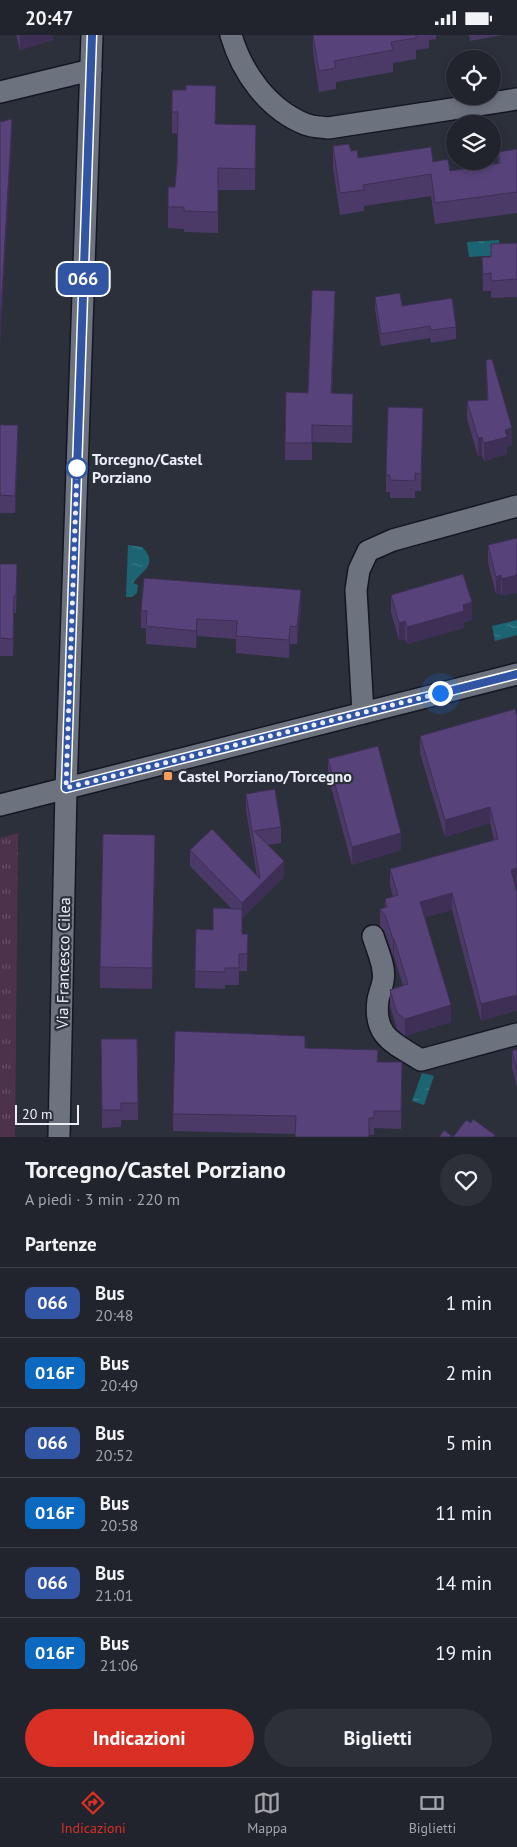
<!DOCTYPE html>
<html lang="it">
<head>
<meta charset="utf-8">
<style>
  body { margin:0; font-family:"PT Sans",sans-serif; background:#2d3038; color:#f1f3f6; height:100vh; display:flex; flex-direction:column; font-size:19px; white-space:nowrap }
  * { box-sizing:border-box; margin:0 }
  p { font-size:16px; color:#a2a4a9 }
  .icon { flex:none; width:28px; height:28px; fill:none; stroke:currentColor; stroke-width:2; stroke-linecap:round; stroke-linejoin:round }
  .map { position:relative; height:1102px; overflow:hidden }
  .panel { display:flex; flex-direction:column; background:#21242c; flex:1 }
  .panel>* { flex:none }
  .badge { padding:0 10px; border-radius:8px; font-size:18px; line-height:32px }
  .tools { position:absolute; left:446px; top:15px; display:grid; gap:10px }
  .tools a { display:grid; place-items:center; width:55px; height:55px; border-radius:50%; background:#21242c; box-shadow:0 2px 8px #0003,0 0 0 1px #3e4148; font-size:25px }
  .scale { position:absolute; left:15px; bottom:12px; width:64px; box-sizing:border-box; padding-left:5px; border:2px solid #ebeef5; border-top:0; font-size:14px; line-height:18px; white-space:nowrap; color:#ebeef5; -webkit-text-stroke:4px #2c303b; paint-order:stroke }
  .you { position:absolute; width:25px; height:25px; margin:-12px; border:4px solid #fff; border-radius:50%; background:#1a73e8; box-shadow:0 0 0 8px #1a73e833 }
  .map>.badge { position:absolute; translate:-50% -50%; box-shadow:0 0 0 2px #fff }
  h2 { padding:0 25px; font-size:19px; line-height:45px }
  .round { display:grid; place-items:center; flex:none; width:52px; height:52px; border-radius:26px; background:#2d3038 }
  .head { display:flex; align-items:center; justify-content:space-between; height:85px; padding:0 25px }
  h1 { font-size:24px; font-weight:800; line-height:38px }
  .primary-button { display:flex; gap:10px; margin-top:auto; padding:10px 25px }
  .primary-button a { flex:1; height:58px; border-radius:30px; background:#d93025; color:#fff; font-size:20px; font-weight:800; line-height:58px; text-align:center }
  .primary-button a+a { background:#2d3038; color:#f1f3f6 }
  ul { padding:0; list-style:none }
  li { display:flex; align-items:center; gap:15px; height:70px; padding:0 25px; border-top:1px solid #3e4148 }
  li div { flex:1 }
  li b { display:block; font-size:19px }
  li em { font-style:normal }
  li .badge { min-width:55px; font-weight:700; text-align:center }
  .status { display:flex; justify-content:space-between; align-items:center; height:35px; padding:0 25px; background:#21242c; direction:ltr }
  .status svg { height:14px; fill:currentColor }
  .dock { display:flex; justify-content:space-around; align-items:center; height:70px; border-top:1px solid #3e4148; background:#21242c; font-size:14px; color:#a2a4a9 }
  .dock a { display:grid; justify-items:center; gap:2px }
  .dock .current { color:#d93025 }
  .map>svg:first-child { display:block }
  .grass { fill:url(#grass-tufts) }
  .water { fill:url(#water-ripples) }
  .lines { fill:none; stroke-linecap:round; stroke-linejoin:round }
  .minor-casing { stroke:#141722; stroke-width:24 }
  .minor { stroke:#6d727f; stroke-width:21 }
  .wall { fill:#4b3a68 }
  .shaded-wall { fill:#3d2f55 }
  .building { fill:#574379; stroke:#3d2f55 }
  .line-casing { stroke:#fff; stroke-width:11 }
  .line { stroke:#3155a3; stroke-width:8 }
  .walk { stroke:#ebeef5; stroke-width:5; stroke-dasharray:0 9 }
  .stop-dot { fill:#fff; stroke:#3155a3; stroke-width:2.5 }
  .poi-dot { fill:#fd9c56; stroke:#2c303b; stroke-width:2 }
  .labels { text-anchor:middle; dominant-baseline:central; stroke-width:4.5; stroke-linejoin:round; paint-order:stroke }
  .stop-label { font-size:16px; font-weight:bold; fill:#ebeef5; stroke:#2c303b; text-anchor:start }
  .poi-label { font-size:16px; font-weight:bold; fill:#ebeef5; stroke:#2c303b; text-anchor:start }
  .street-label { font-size:16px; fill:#ebeef5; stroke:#2c303b }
</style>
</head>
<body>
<div class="status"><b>20:47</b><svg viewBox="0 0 49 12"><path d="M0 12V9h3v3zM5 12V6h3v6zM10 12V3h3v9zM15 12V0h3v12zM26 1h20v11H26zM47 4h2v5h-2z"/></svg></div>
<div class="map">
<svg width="517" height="1102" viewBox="0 0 517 1102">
  <defs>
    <pattern id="grass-tufts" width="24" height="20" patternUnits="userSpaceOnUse" patternTransform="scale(1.25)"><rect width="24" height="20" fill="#4d324b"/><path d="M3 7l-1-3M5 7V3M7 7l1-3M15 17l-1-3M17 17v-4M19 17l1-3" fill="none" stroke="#675066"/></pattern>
    <pattern id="water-ripples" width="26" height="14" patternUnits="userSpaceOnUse" patternTransform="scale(1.25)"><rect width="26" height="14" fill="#1c6472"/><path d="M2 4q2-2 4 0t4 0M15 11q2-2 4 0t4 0" fill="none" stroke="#3d7a87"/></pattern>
  </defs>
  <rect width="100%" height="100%" fill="#2c303b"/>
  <path class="grass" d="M18 798 15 1102H0V803Z"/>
  <g class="water">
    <path d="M499 205 500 220 469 222 467 207Z"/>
    <path d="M128 510 142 512C159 529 143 535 133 548L138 550 137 558 132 562H126Z"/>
    <path d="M517 585V600L495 606 492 591Z"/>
    <path d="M422 1038 434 1041 424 1070 412 1066Z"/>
  </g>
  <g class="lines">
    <g class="minor-casing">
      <g id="minor">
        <path d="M231 0C242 38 268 74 305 89 312 92 321 92 328 93L517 64"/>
        <path d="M0 57 91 35"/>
        <path d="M363 678 356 555 359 535 368 516 393 505 517 471"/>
        <path d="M0 770 517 639"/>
        <path d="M373 901C377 915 386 932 383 946 382 953 379 958 378 965 373 1002 394 1008 421 1025L517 999"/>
        <path d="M59 1102 66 753 92 0"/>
      </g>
    </g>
    <use href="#minor" class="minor"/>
  </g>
  <g class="wall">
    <path d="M16 0H53V5L20 15Z"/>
    <path d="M313 0H436V4L429 5V13L416 15V24L393 28V37L336 47V54L319 57 313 17Z"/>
    <path d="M469 0H502L470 6Z"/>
    <path d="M172 55 216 89 256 90 255 155H218V198L184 197V194L168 193V152H175L177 129 178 99 172 98Z"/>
    <path d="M333 111 351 116 358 123 433 127 450 136 498 128V117L517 114V178L435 189 431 161 364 171V176L340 180 333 133Z"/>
    <path d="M517 208V262L491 263V256H483L482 222H491V209Z"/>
    <path d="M375 262 402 271 456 292V304L431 308 430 303 381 311 375 274Z"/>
    <path d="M335 273 332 358 353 376 352 408 312 407V425H285V408L308 358Z"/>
    <path d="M486 325 512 410 507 412V419L484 426 482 420 478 421 467 384V366L487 365Z"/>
    <path d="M0 390 18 408 15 478H0Z"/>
    <path d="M423 391 421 456H415V463H390V457H386V440Z"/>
    <path d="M517 503 502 561 501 558 496 559 488 528V510Z"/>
    <path d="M0 529 17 547 16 578H14L13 621H0Z"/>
    <path d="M391 560 472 585 464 587V593L407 609 405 604 399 605 391 577Z"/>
    <path d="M301 572 297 609H290L289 623 236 618V604L197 601 196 613 146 609V593H141V576Z"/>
    <path d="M515 674V850L481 986 452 875 425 882 451 987 405 1001 397 994 390 971V955L403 951 394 921H393L385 897 380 891V874L385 873V864L393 862 390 850V834L494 805 490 788 445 802 420 718V701Z"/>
    <path d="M328 724 401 815 352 830 328 741Z"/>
    <path d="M246 759 281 792V808L268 810 284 842 242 883V899H248L247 936H239V950H225V954L195 953 196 894 213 895 232 874 190 831V815L257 841 246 775Z"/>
    <path d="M155 821 152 954 100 953V932Z"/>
    <path d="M101 1004H137L138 1085H121V1092L102 1093Z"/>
    <path d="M517 1014V1052L512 1033V1016Z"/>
    <path d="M378 1027 402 1044 401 1094 374 1093V1100H369V1102H295V1099L173 1096V1079Z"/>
  </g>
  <g class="shaded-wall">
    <path d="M20 0H53V5L20 15Z"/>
    <path d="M12 84V105L0 314V293Z"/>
    <path d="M335 256V273L331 376V358Z"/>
    <path d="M423 373V391L421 456V439Z"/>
    <path d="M18 390V408L15 478V461Z"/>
    <path d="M512 393V410L507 412V419L484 426V408L505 395Z"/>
    <path d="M482 402V420L478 421V403Z"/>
    <path d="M17 529V547L16 578V561Z"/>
    <path d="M501 540V558L496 559V542Z"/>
    <path d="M517 540V558L502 561V544Z"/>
    <path d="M301 555V572L297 609V592Z"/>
    <path d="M14 561V578L13 621V604Z"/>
    <path d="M472 567V585L464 587V593L407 609V592L463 570Z"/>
    <path d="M197 584V601L196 613V596Z"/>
    <path d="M405 586V604L399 605V588Z"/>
    <path d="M290 591V609L289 623V605Z"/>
    <path d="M490 772V788L445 802V785Z"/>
    <path d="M401 798V815L352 830V812Z"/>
    <path d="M155 800V821L152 954V933Z"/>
    <path d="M284 826V842L242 883V916V868Z"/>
    <path d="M517 833V850L511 852V835Z"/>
    <path d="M452 858V875L420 884V867Z"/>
    <rect x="393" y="904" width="1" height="17"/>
    <path d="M517 960V976L481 986V969Z"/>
    <path d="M451 970V987L405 1001V984Z"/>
  </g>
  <g class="building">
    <path d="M313 0H416V3L391 7 393 15 334 26 336 33 319 36Z"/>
    <path d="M186 50 216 51 215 89 256 90 255 134 218 133V177L184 176V172H168V152H175L177 129 178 77H172V55H186Z"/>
    <path d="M12 84 0 293V87Z"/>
    <path d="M349 109 351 116 357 115 358 123 431 112 433 127 448 124 450 136 500 128 498 117 517 114V157L435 168 431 139 363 150 364 155 340 158 333 111Z"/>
    <path d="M517 208V244L491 246V238L483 239 482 222H491V209Z"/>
    <path d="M312 255 335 256 331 358 353 359 352 391 312 390V408H285L286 357 308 358Z"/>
    <path d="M400 258 402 271 452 263 456 292 431 295 430 291 381 299 375 262Z"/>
    <path d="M492 324 512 393 505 395 507 402 484 408 482 402 478 403 467 366 488 365 486 325Z"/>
    <path d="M388 372 423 373 421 439 415 438V446L390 445V440H386Z"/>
    <path d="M0 390H18L15 461 0 460Z"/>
    <path d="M517 503V540L502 544 501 540 496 542 488 510Z"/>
    <path d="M0 529H17L16 561H14L13 604 0 603Z"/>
    <path d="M463 539 472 567 463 570 464 576 407 592 405 586 399 588 391 560Z"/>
    <path d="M144 543 301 555 297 592 290 591 289 605 236 601 237 586 197 584 196 596 146 591 147 576H141Z"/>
    <path d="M515 674 517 682V833L511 835 517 858V960L481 969 452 858 420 867 451 970 405 984 397 978 390 955 408 949 394 904H393L385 880 380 874 387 872 385 864 398 860 390 834 498 804 490 772 445 785 420 701Z"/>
    <path d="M378 711 401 798 352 812 328 724Z"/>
    <path d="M275 754 281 792 254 796 284 826 242 868 190 815 212 794 260 844 246 759Z"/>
    <path d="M103 799 155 800 152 933 100 932Z"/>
    <path d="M213 873 242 874V899H248L247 919H239V933H225V937L195 936 196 894 213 895Z"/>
    <path d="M175 996 305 1001V1013L378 1015 377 1027H402L401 1076H374V1083H369V1102H295L296 1081 173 1079Z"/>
    <path d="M101 1004H137L138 1068H121V1075H102Z"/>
    <path d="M517 1014V1035L512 1016Z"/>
    <path d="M473 1084 495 1100 493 1102H439L444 1095 453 1102 466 1085 471 1088Z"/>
  </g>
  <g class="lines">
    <g class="line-casing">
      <path id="line" d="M92 0 66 753 517 639"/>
    </g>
    <use href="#line" class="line"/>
    <path class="walk" d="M77 433 66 753 440 658"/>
  </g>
  <circle class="stop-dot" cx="77" cy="433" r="10"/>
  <rect class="poi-dot" x="163" y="736" width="10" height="10" rx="2.5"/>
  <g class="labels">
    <g class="stop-label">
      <text x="92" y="424">Torcegno/Castel<tspan x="92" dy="18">Porziano</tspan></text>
    </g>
    <g class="poi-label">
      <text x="178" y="741">Castel Porziano/Torcegno</text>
    </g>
    <g class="street-label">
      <text transform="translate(63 928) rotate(-89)">Via Francesco Cilea</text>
    </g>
  </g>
</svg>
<div class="tools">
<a><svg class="icon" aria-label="locate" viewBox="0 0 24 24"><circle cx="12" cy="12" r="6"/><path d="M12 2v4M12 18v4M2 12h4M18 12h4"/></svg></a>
<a><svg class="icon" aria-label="layers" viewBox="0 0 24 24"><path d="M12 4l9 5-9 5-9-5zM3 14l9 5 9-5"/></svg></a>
</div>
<div class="scale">20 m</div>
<div class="you" style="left:440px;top:658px"></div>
<b class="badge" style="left:83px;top:244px;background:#3155a3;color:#fff">066</b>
</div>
<section class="panel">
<div class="head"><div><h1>Torcegno/Castel Porziano</h1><p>A piedi · 3 min · 220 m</p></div><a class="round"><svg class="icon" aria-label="heart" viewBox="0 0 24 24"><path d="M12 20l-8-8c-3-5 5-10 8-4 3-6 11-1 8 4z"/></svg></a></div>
<h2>Partenze</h2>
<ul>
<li><span class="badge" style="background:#3155a3;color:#fff">066</span><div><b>Bus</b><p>20:48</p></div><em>1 min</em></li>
<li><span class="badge" style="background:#0c69bf;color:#fff">016F</span><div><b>Bus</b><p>20:49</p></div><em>2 min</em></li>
<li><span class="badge" style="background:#3155a3;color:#fff">066</span><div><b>Bus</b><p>20:52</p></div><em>5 min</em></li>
<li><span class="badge" style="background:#0c69bf;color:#fff">016F</span><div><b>Bus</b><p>20:58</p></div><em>11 min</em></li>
<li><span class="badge" style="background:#3155a3;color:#fff">066</span><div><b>Bus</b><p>21:01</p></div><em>14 min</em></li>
<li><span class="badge" style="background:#0c69bf;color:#fff">016F</span><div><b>Bus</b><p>21:06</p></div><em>19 min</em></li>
</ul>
<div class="primary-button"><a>Indicazioni</a><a>Biglietti</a></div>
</section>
<nav class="dock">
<a class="current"><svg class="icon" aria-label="directions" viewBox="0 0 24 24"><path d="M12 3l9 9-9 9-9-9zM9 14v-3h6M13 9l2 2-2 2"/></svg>Indicazioni</a>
<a><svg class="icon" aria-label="map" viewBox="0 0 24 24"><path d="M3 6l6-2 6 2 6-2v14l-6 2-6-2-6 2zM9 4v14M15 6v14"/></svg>Mappa</a>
<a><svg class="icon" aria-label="tickets" viewBox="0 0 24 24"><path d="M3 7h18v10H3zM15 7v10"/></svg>Biglietti</a>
</nav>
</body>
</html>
